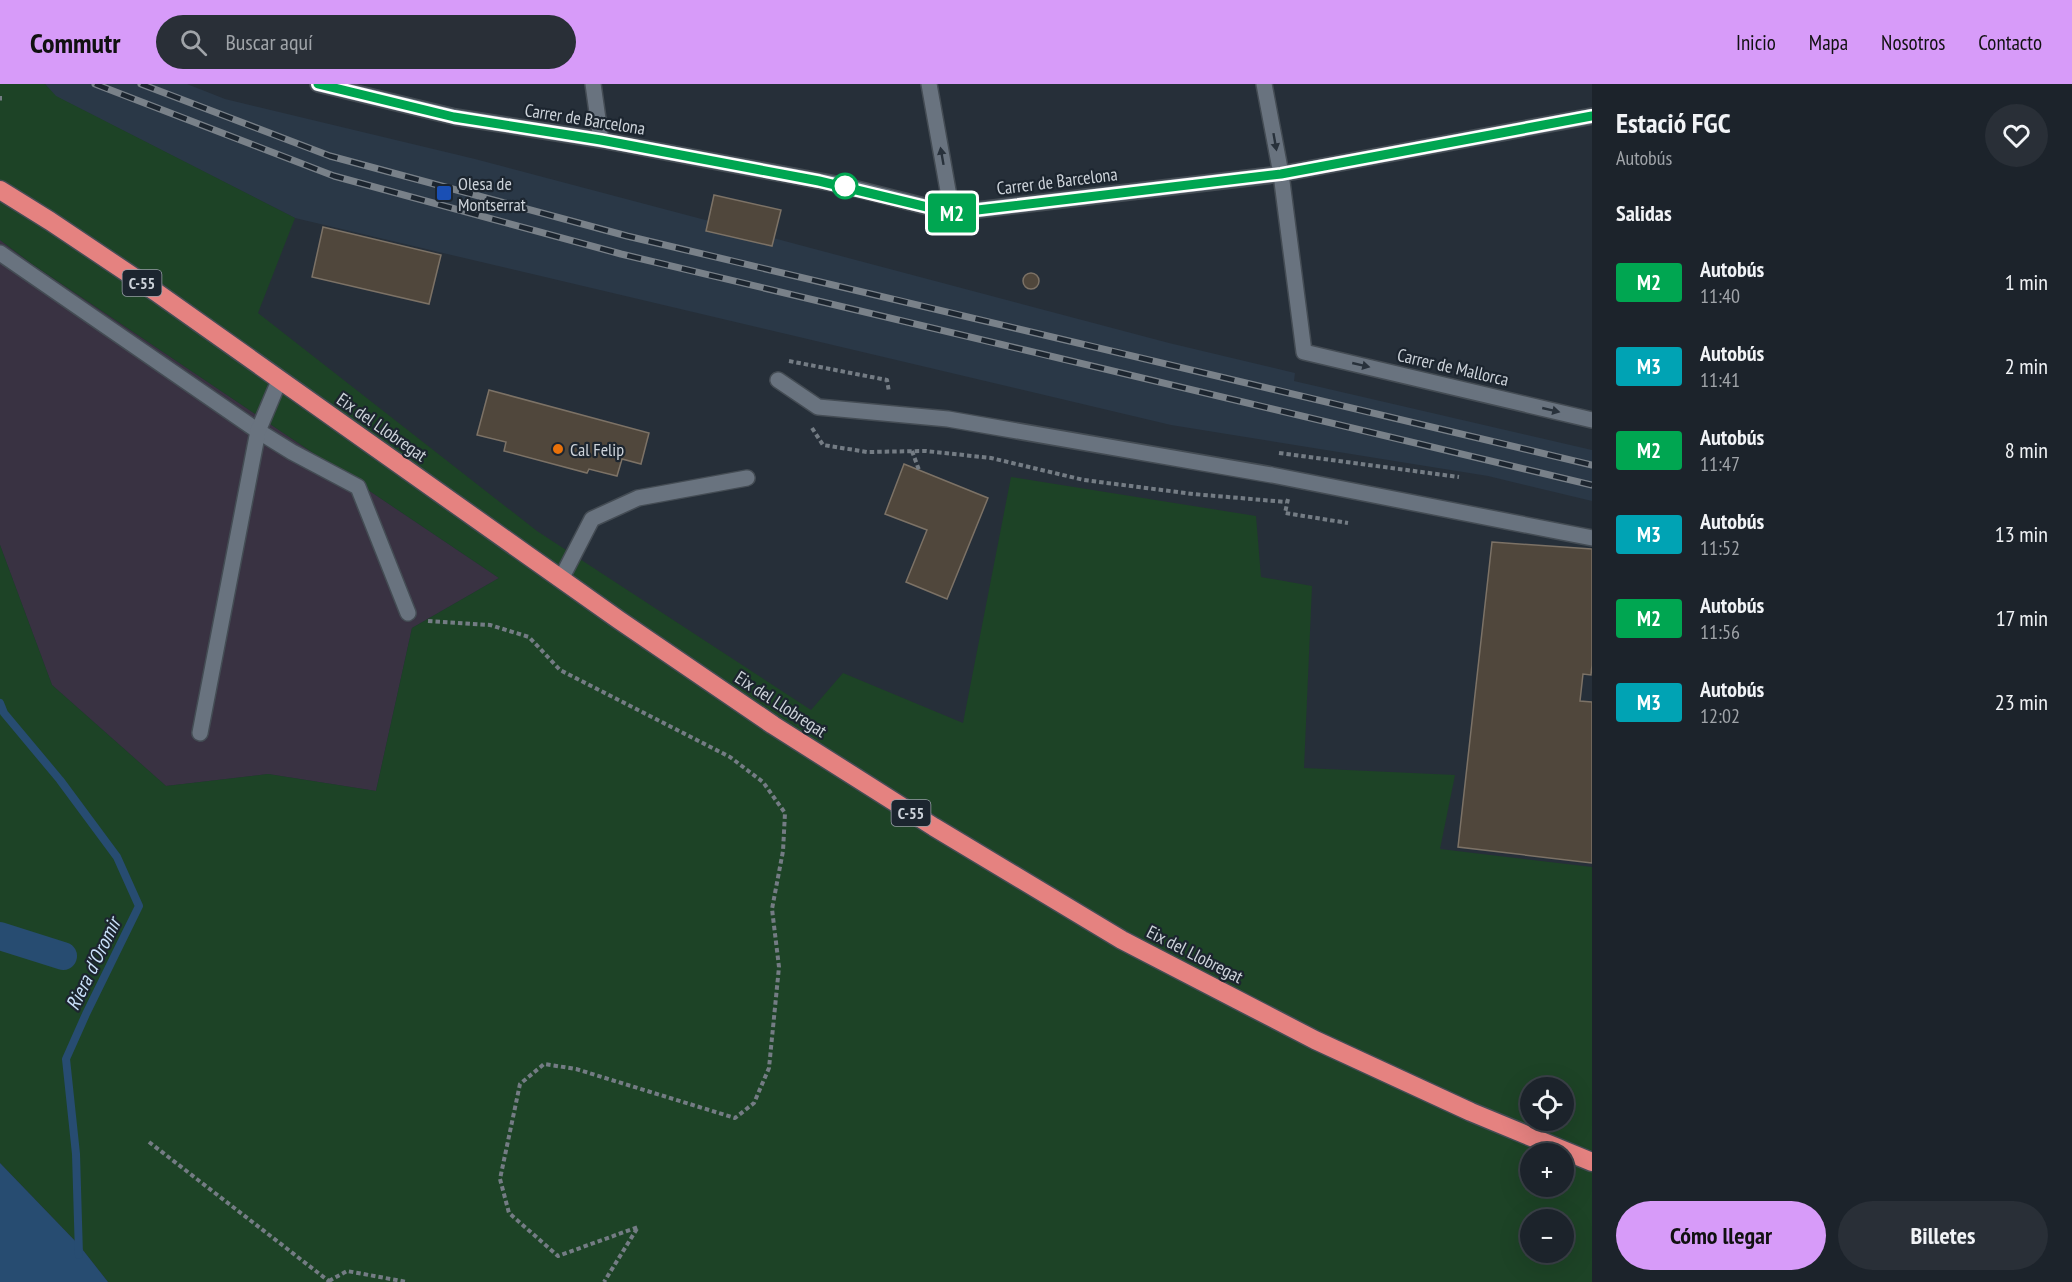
<!DOCTYPE html>
<html lang="es">
<head>
<meta charset="utf-8">
<style>
  body { margin:0; font-family:"PT Sans Narrow",sans-serif; background:#292f37; color:#f1f3f6; height:100vh; display:flex; flex-direction:column; font-size:22px; white-space:nowrap }
  * { box-sizing:border-box; margin:0 }
  p { font-size:20px; color:#a0a4a9 }
  .icon { flex:none; width:33px; height:33px; fill:none; stroke:currentColor; stroke-width:2; stroke-linecap:round; stroke-linejoin:round }
  .map { position:relative; flex:1; overflow:hidden }
  .panel { display:flex; flex-direction:column; background:#1c232b; width:480px }
  .panel>* { flex:none }
  .badge { padding:0 12px; border-radius:4px; font-size:21px; line-height:39px }
  .buttons { position:absolute; left:1520px; top:993px; display:grid; gap:12px }
  .buttons a { display:grid; place-items:center; width:54px; height:54px; border-radius:50%; background:#1c232b; box-shadow:0 6px 24px #0002,0 0 0 2px #3a4047; font-size:30px }
  .map>.badge { position:absolute; translate:-50% -50%; box-shadow:0 0 0 3px #fff }
  h2 { padding:0 24px; font-size:22px; line-height:54px }
  .round { display:grid; place-items:center; flex:none; width:63px; height:63px; border-radius:32px; background:#292f37 }
  .headline { display:flex; align-items:center; justify-content:space-between; height:102px; padding:0 24px }
  h1 { font-size:28px; font-weight:700; line-height:45px }
  .cta { display:flex; gap:12px; margin-top:auto; padding:12px 24px }
  .cta a { flex:1; height:69px; border-radius:36px; background:#d79bf9; color:#111; font-size:24px; font-weight:700; line-height:69px; text-align:center }
  .cta a+a { background:#292f37; color:#f1f3f6 }
  ul { padding:0; list-style:none }
  li { display:flex; align-items:center; gap:18px; height:84px; padding:0 24px }
  li div { flex:1 }
  li b { display:block; font-size:22px }
  li em { font-style:normal }
  li .badge { min-width:66px; font-weight:700; text-align:center }
  header { display:flex; align-items:center; gap:36px; box-sizing:border-box; height:84px; padding:0 30px; background:#d79bf9; color:#111 }
  header strong { font-size:28px }
  nav { display:flex; gap:33px; margin-inline-start:auto; font-size:21px }
  .search { width:420px; height:54px; background:#292f37; display:flex; align-items:center; gap:15px; box-sizing:border-box; padding:0 21px; border-radius:33px; color:#a0a4a9; font-size:22px }
  main { display:flex; flex:1; min-height:0 }
  .map>svg:first-child { display:block }
  .industrial { fill:#393242 }
  .built { fill:#2a3847 }
  .green { fill:#1d4326; fill-rule:evenodd }
  .water { fill:#274c71 }
  .lines { fill:none; stroke-linecap:round; stroke-linejoin:round }
  .stream { stroke:#274c71; stroke-width:8 }
  .canal { stroke:#274c71; stroke-width:28 }
  .building { fill:#50473c; stroke:#7c7266; stroke-width:1.5 }
  .lane-casing { stroke:#444c54; stroke-width:18 }
  .street-casing { stroke:#444c54; stroke-width:18 }
  .highway-casing { stroke:#444c54; stroke-width:21 }
  .path { stroke:#747c84; stroke-width:4; stroke-dasharray:4.5 3; stroke-linecap:butt }
  .lane { stroke:#69737f; stroke-width:15 }
  .street { stroke:#69737f; stroke-width:15 }
  .highway { stroke:#e58280; stroke-width:18 }
  .rail-casing { stroke:#798189; stroke-width:7 }
  .rail { stroke:#1c252f; stroke-width:4.5; stroke-dasharray:14; stroke-linecap:butt }
  .oneway { fill:#28313b }
  .line-casing { stroke:#fff; stroke-width:14 }
  .line { stroke:#00a651; stroke-width:9 }
  .stop-dot { fill:#fff; stroke:#00a651; stroke-width:3 }
  .transit-dot { fill:#1a4fb4; stroke:#1c252f; stroke-width:2 }
  .food-dot { fill:#e8710a; stroke:#1c252f; stroke-width:2 }
  .labels { text-anchor:middle; dominant-baseline:central; stroke-width:4.5; stroke-linejoin:round; paint-order:stroke }
  .shield { fill:#1c252f; stroke:#989fa7; stroke-width:1.5 }
  .shield-label { font-size:16px; font-weight:bold; fill:#cdd3da }
  .street-label { font-size:18px; fill:#cdd3da; stroke:#1c252f }
  .poi-label { font-size:18px; fill:#cdd3da; stroke:#1c252f; text-anchor:start }
  .water-label { font-size:20px; font-style:italic; fill:#cae1fa; stroke:#1c252f }
</style>
</head>
<body>
<header>
<strong>Commutr</strong>
<div class="search"><svg class="icon" aria-label="search" viewBox="0 0 24 24"><circle cx="10" cy="10" r="6"/><path d="M15 15l6 6"/></svg>Buscar aquí</div>
<nav><a>Inicio</a><a>Mapa</a><a>Nosotros</a><a>Contacto</a></nav>
</header>
<main>
<div class="map">
<svg width="1592" height="1198" viewBox="0 0 1592 1198">
  <rect width="100%" height="100%" fill="#262f39"/>
  <path class="industrial" d="M0 156 32 180 499 494 412 544 376 707 268 690 166 702 52 601 0 461Z"/>
  <path class="built" d="M45 0H187L225 15 475 75 1169 259 1295 289 1294 297 1592 366V417L1488 392 1171 341 295 134 55 12Z"/>
  <path class="green" d="M0 0H45L56 12 295 134 258 229 537 447 811 626 843 589 963 639 1011 393 1256 432 1261 493 1312 502 1304 684 1455 691 1440 765 1592 783V1198H108L79 1161 0 1079V461L52 601 166 702 268 690 376 707 412 544 499 494 32 180 0 156ZM1530 1004H1563V1036H1530ZM1530 1070H1563V1102H1530ZM1530 1136H1563V1168H1530Z"/>
  <path class="water" d="M0 1079 79 1161 108 1198H0Z"/>
  <g class="lines">
    <path class="stream" d="M0 619 4 629 60 696 117 773 139 822 86 930 66 975 76 1070 79 1171"/>
    <path class="canal" d="M0 852 63 872"/>
  </g>
  <g class="building">
    <path d="M714 111 781 126 772 162 706 147Z"/>
    <path d="M323 143 441 171 429 220 312 193Z"/>
    <circle cx="1031" cy="197" r="8"/>
    <path d="M489 306 649 349 641 380 622 375 617 392 589 385 587 389 504 367 506 358 477 351Z"/>
    <path d="M904 380 988 414 947 515 906 498 927 446 885 430Z"/>
    <path d="M1492 458 1592 465V581L1591 591 1583 590 1580 617 1592 618V779L1458 763Z"/>
  </g>
  <g class="lines">
    <g class="lane-casing">
      <g id="lane">
        <path d="M0 169 258 347 292 368 358 403 408 529"/>
        <path d="M778 296 818 323 948 335 1272 391 1592 454"/>
        <path d="M561 495 592 435 638 414 747 394"/>
        <path d="M200 649 258 347 279 297"/>
      </g>
    </g>
    <g class="street-casing">
      <g id="street">
        <path d="M318 0 455 33 601 56 841 101 952 129 1281 90 1592 32"/>
        <path d="M593 0 601 56"/>
        <path d="M929 0 952 129"/>
        <path d="M1264 0 1281 90 1304 268 1592 336"/>
      </g>
    </g>
    <g class="highway-casing">
      <path id="highway" d="M0 106 50 137 156 208 619 536 773 641 934 743 1122 856 1315 956 1471 1028 1592 1078"/>
    </g>
    <g class="path">
      <path d="M0 12V17"/>
      <path d="M789 277 887 296 889 308"/>
      <path d="M812 344 823 361 867 368 926 367 991 374 1084 396 1193 410 1286 418"/>
      <path d="M912 367 919 386"/>
      <path d="M1279 369 1459 393"/>
      <path d="M1288 415 1285 429 1348 439"/>
      <path d="M428 537 490 541 529 553 560 586 730 673 763 698 785 729 783 767 772 825 779 883 769 984 754 1019 735 1034 576 985 544 980 520 1000 500 1095 509 1129 558 1172 638 1143 604 1198"/>
      <path d="M149 1058 330 1198"/>
      <path d="M329 1197 347 1187 407 1198"/>
    </g>
    <use href="#lane" class="lane"/>
    <use href="#street" class="street"/>
    <use href="#highway" class="highway"/>
    <g class="rail-casing">
      <g id="rail">
        <path d="M95 0 334 92 621 170 1592 401"/>
        <path d="M141 0 330 72 627 152 1592 381"/>
      </g>
    </g>
    <use href="#rail" class="rail"/>
  </g>
  <defs><path id="oneway-solid" d="M-6-.8H1V-3.2L6.5 0L1 3.2V.8H-6Z" transform="scale(1.5)"/></defs>
  <g class="oneway">
    <use href="#oneway-solid" transform="translate(1275 58) rotate(80)"/>
    <use href="#oneway-solid" transform="translate(942 72) rotate(-100)"/>
    <use href="#oneway-solid" transform="translate(1361 281) rotate(13)"/>
    <use href="#oneway-solid" transform="translate(1551 326) rotate(13)"/>
  </g>
  <g class="lines">
    <g class="line-casing">
      <path id="line" d="M318 0 454 33 601 56 819 97 952 129 1281 90 1592 32"/>
    </g>
    <use href="#line" class="line"/>
  </g>
  <circle class="stop-dot" cx="845" cy="102" r="12"/>
  <rect class="transit-dot" x="436" y="101" width="16" height="16" rx="3"/>
  <circle class="food-dot" cx="558" cy="365" r="6"/>
  <g class="labels">
    <g class="shield">
      <rect x="122.5" y="186" width="39" height="26" rx="4.5"/>
      <rect x="891.5" y="716" width="39" height="26" rx="4.5"/>
    </g>
    <g class="shield-label">
      <text x="142" y="199">C-55</text>
      <text x="911" y="729">C-55</text>
    </g>
    <g class="street-label">
      <text transform="translate(585 35) rotate(9)">Carrer de Barcelona</text>
      <text transform="translate(1057 97) rotate(-7)">Carrer de Barcelona</text>
      <text transform="translate(1453 283) rotate(13)">Carrer de Mallorca</text>
      <text transform="translate(382 343) rotate(35)">Eix del Llobregat</text>
      <text transform="translate(781 620) rotate(33)">Eix del Llobregat</text>
      <text transform="translate(1195 870) rotate(27)">Eix del Llobregat</text>
    </g>
    <g class="poi-label">
      <text x="458" y="99">Olesa de<tspan x="458" dy="21">Montserrat</tspan></text>
      <text x="570" y="365">Cal Felip</text>
    </g>
    <g class="water-label">
      <text transform="translate(93 880) rotate(-64)">Riera d'Oromir</text>
    </g>
  </g>
</svg>
<div class="buttons">
<a><svg class="icon" aria-label="locate" viewBox="0 0 24 24"><circle cx="12" cy="12" r="6"/><path d="M12 2v4M12 18v4M2 12h4M18 12h4"/></svg></a>
<a>+</a>
<a>−</a>
</div>
<b class="badge" style="left:952px;top:129px;background:#00a651;color:#fff">M2</b>
</div>
<section class="panel">
<div class="headline"><div><h1>Estació FGC</h1><p>Autobús</p></div><a class="round"><svg class="icon" aria-label="heart" viewBox="0 0 24 24"><path d="M12 20l-8-8c-3-5 5-10 8-4 3-6 11-1 8 4z"/></svg></a></div>
<h2>Salidas</h2>
<ul>
<li><span class="badge" style="background:#00a651;color:#fff">M2</span><div><b>Autobús</b><p>11:40</p></div><em>1 min</em></li>
<li><span class="badge" style="background:#00a3b4;color:#fff">M3</span><div><b>Autobús</b><p>11:41</p></div><em>2 min</em></li>
<li><span class="badge" style="background:#00a651;color:#fff">M2</span><div><b>Autobús</b><p>11:47</p></div><em>8 min</em></li>
<li><span class="badge" style="background:#00a3b4;color:#fff">M3</span><div><b>Autobús</b><p>11:52</p></div><em>13 min</em></li>
<li><span class="badge" style="background:#00a651;color:#fff">M2</span><div><b>Autobús</b><p>11:56</p></div><em>17 min</em></li>
<li><span class="badge" style="background:#00a3b4;color:#fff">M3</span><div><b>Autobús</b><p>12:02</p></div><em>23 min</em></li>
</ul>
<div class="cta"><a>Cómo llegar</a><a>Billetes</a></div>
</section>
</main>
</body>
</html>
